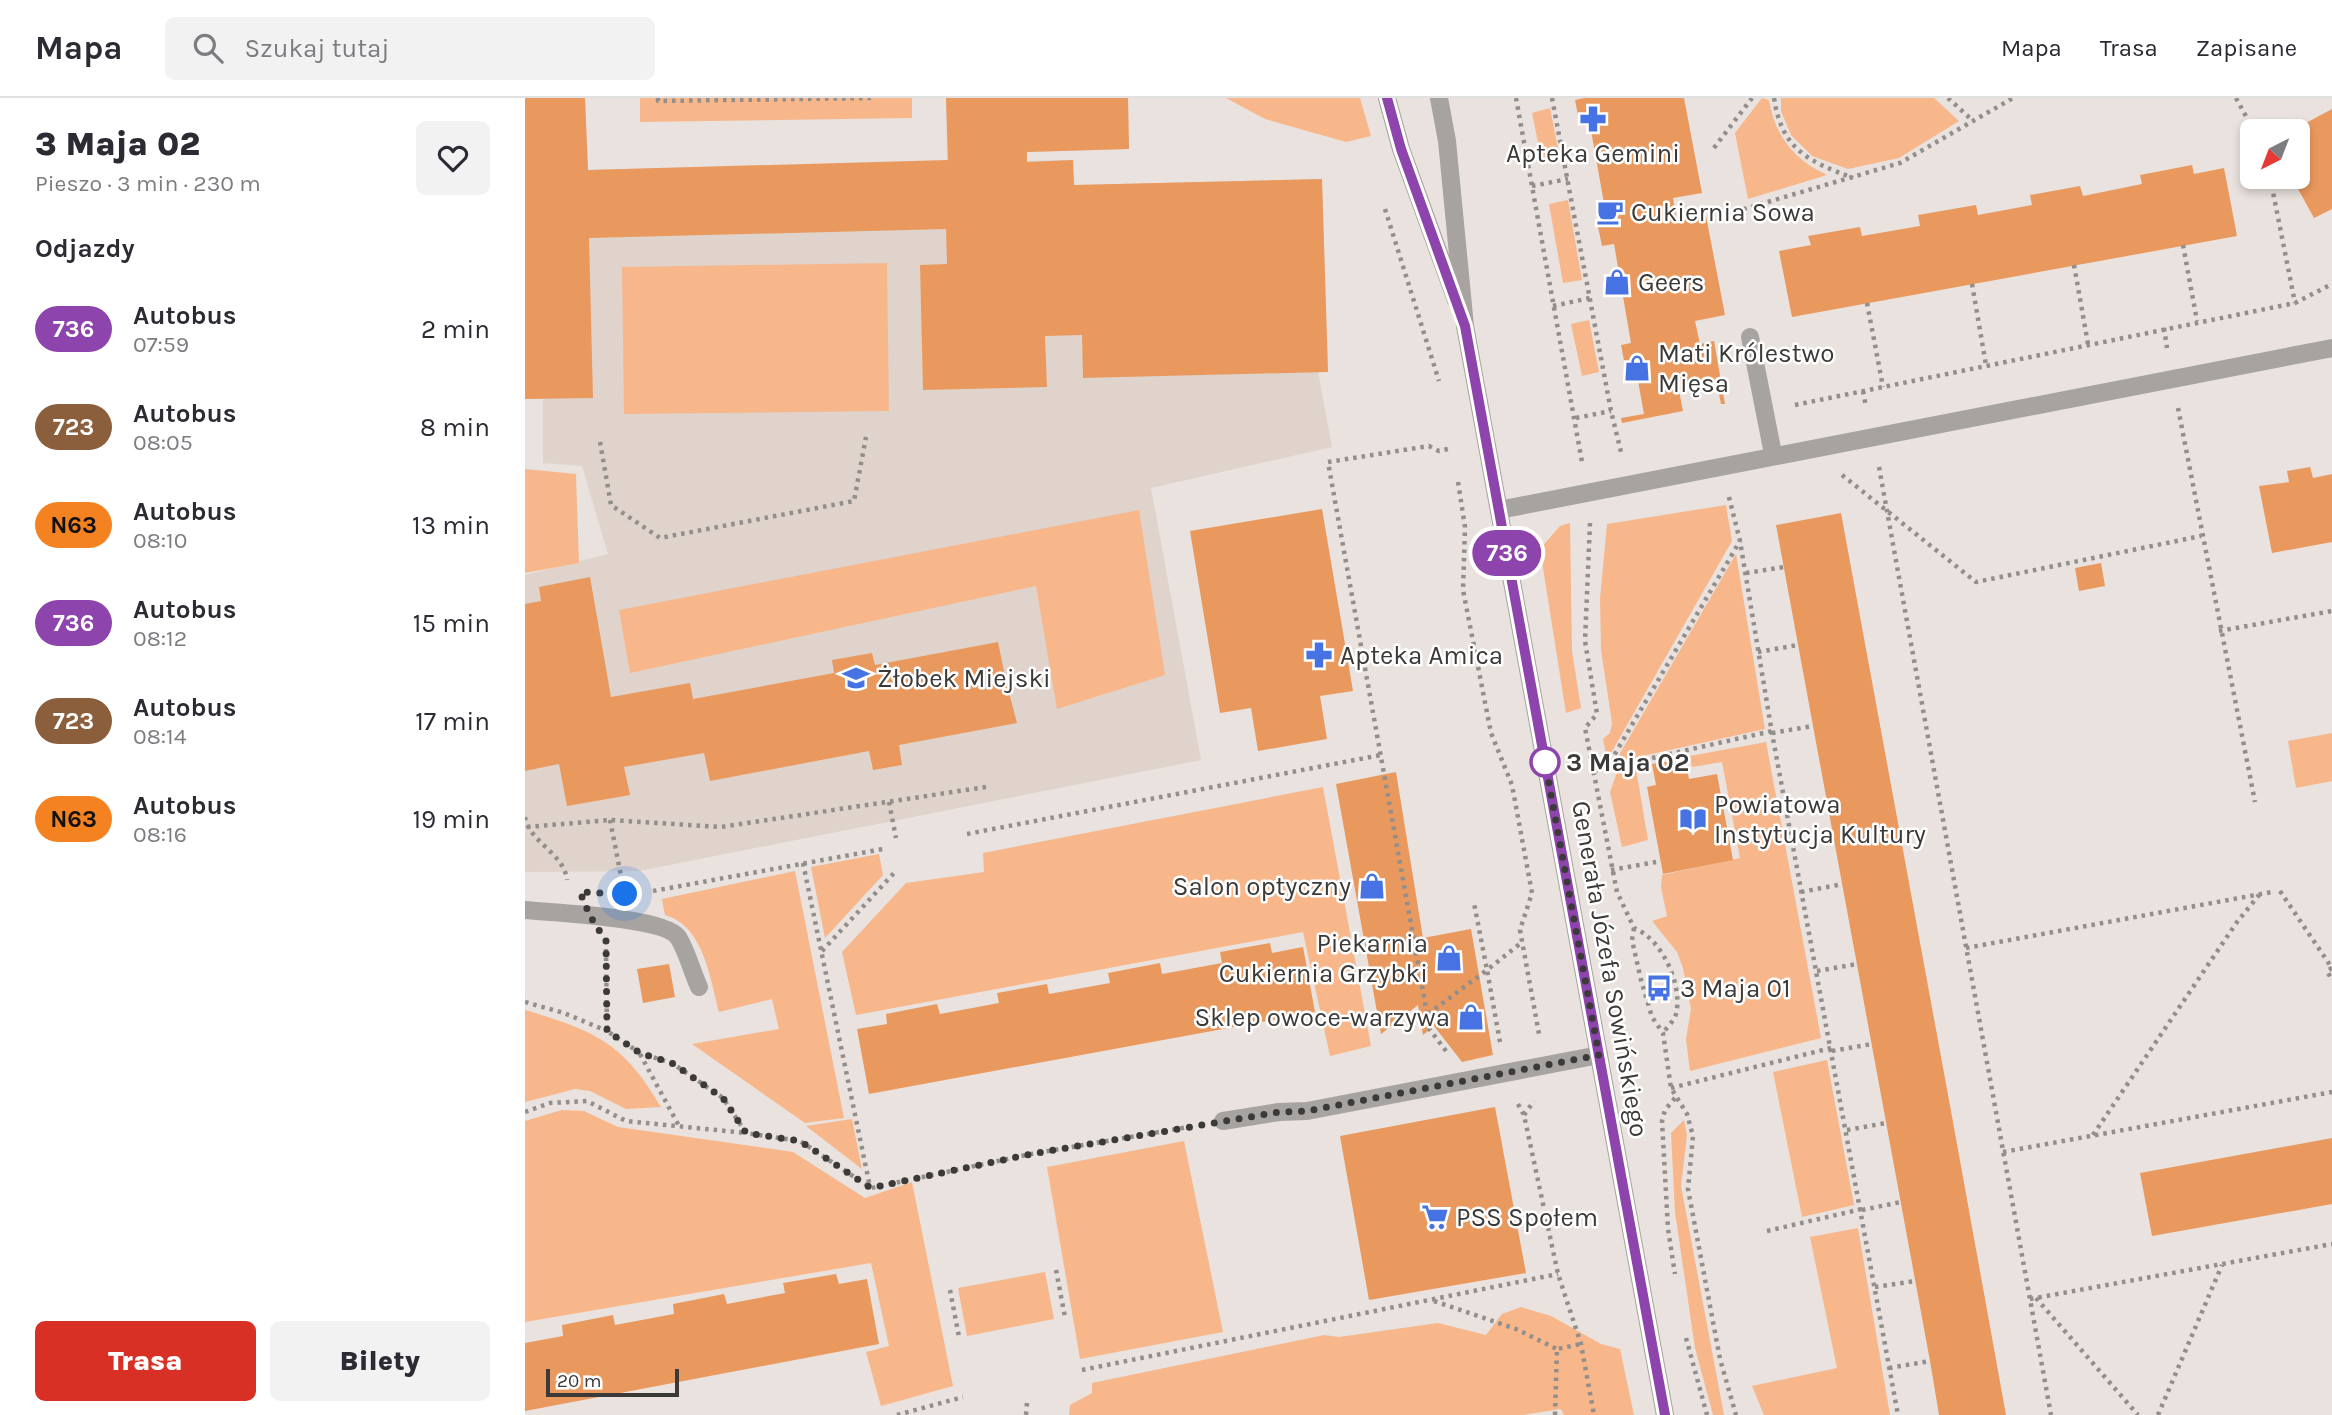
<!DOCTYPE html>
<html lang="pl">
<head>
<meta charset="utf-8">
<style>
  body { margin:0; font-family:Karla,sans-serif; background:#f2f2f3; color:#2b2b33; height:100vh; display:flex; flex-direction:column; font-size:26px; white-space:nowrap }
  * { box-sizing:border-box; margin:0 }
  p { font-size:23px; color:#7c7c81 }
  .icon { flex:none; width:38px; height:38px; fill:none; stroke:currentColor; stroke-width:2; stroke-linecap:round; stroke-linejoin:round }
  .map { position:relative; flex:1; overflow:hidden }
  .side { display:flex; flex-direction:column; background:#fff; width:525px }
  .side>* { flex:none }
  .badge { padding:0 14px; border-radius:23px; font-size:24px; line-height:46px }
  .needle { width:46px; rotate:222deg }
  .buttons { position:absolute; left:1715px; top:21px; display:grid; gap:14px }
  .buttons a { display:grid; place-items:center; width:70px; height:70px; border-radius:10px; background:#fff; box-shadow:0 4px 10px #0003; font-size:35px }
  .scale { position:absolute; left:21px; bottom:18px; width:133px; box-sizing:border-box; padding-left:7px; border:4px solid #3c3a38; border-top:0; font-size:19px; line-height:24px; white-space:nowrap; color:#3c3a38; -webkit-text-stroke:5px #fff; paint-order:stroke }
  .you { position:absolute; width:35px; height:35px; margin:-18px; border:5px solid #fff; border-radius:50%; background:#1a73e8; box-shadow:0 0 0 10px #1a73e833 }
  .map>.badge { position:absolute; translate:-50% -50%; box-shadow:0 0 0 4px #fff }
  h2 { padding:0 35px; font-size:26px; line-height:63px }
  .round { display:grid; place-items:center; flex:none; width:74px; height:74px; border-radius:10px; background:#f2f2f3 }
  .head { display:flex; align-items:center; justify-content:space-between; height:119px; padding:0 35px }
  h1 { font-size:33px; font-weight:800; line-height:52px }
  .button { display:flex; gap:14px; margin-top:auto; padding:14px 35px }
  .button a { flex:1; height:80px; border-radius:10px; background:#d93025; color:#fff; font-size:28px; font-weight:800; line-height:80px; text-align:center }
  .button a+a { background:#f2f2f3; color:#2b2b33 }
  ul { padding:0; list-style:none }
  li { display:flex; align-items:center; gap:21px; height:98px; padding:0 35px }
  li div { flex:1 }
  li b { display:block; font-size:26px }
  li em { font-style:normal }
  li .badge { min-width:77px; font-weight:700; text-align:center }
  header { display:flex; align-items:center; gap:42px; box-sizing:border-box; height:98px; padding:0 35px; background:#fff; border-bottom:2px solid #e1e1e2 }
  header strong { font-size:33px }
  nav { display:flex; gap:38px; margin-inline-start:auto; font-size:24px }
  .search { width:490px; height:63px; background:#f2f2f3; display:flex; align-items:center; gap:18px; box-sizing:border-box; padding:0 24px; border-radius:10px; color:#7c7c81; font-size:26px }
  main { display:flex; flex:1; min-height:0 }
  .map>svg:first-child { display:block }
  .built { fill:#dfd3cb }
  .green { fill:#f7b78b }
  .building { fill:#e9995e }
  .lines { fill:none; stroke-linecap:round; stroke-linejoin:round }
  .path { stroke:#928e8b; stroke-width:4.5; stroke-dasharray:3.5 5; stroke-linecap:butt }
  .minor { stroke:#a6a3a1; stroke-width:18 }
  .line-casing { stroke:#fff; stroke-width:16 }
  .line { stroke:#8e44ad; stroke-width:10 }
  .walk { stroke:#3c3a38; stroke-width:7; stroke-dasharray:0 12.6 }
  .stop-dot { fill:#fff; stroke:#8e44ad; stroke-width:3.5 }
  .labels { text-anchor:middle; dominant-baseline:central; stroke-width:5; stroke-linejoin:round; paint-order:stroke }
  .poi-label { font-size:26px; fill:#3c3a38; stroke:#fff; text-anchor:start }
  .stop-label { font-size:26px; font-weight:bold; fill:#3c3a38; stroke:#fff; text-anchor:start }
  .street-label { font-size:26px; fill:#3c3a38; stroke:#fff }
</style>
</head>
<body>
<header>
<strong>Mapa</strong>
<div class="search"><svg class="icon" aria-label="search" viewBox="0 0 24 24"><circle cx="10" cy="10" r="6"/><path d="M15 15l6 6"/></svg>Szukaj tutaj</div>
<nav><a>Mapa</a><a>Trasa</a><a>Zapisane</a></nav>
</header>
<main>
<section class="side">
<div class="head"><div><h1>3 Maja 02</h1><p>Pieszo · 3 min · 230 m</p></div><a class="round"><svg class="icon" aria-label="heart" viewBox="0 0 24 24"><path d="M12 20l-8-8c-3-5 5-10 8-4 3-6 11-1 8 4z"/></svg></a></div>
<h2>Odjazdy</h2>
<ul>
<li><span class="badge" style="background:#8e44ad;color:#fff">736</span><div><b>Autobus</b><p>07:59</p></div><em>2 min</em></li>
<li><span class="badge" style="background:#8b5e3c;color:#fff">723</span><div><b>Autobus</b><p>08:05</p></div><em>8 min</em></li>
<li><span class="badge" style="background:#f58220;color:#111">N63</span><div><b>Autobus</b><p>08:10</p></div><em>13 min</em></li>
<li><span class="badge" style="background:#8e44ad;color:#fff">736</span><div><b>Autobus</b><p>08:12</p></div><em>15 min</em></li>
<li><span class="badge" style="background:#8b5e3c;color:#fff">723</span><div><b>Autobus</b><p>08:14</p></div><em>17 min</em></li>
<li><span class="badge" style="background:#f58220;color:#111">N63</span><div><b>Autobus</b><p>08:16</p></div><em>19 min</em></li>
</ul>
<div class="button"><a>Trasa</a><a>Bilety</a></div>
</section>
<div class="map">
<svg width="1807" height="1317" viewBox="0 0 1807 1317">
  <rect width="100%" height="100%" fill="#e9e2de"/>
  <path class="built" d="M0 0H60L63 72 422 63 421 0H603L604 51 502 54V63L548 62 550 87 797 81 803 274H793L807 349 626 390 676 662 114 773 0 774V477L83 456 57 368 18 365V301H0Z"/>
  <g class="green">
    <path d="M115 0H387V20L115 24Z"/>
    <path d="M701 0H835L846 38 821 44 740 21Z"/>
    <path d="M1237 0 1244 2C1250 38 1269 62 1302 77L1223 101 1210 35Z"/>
    <path d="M1256 0H1409L1434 23 1374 60 1323 71 1287 58 1266 37 1256 13Z"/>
    <path d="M1025 10 1035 61 1017 64 1007 15Z"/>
    <path d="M1043 102 1057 182 1038 185 1024 106Z"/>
    <path d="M362 165 364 313 99 316 97 169Z"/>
    <path d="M1064 222 1074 274 1057 278 1046 226Z"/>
    <path d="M0 371 51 376 54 465 0 475Z"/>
    <path d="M1201 407 1207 443 1082 662 1078 641 1085 635 1087 625 1076 552 1075 501 1082 426Z"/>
    <path d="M614 412 640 577 532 611 511 488 105 575 94 512Z"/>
    <path d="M1045 425 1047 553 1056 610 1041 615 1015 451 1035 428Z"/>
    <path d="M1211 456 1240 631 1090 664Z"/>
    <path d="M1807 635V683L1771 690 1763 643Z"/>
    <path d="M1241 644 1296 940 1165 973 1161 941 1166 911 1158 870 1152 854 1127 823 1142 818 1136 789 1137 777 1215 760 1197 664 1167 669 1165 658Z"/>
    <path d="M1111 671 1123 742 1097 749 1085 694 1092 674Z"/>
    <path d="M798 689 846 948 805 958 778 834 331 917 317 854 381 785 459 774 458 755Z"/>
    <path d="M354 756 358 777 300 840 286 769Z"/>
    <path d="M270 773 319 1020 280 1025 167 946 254 931 247 901 194 914C185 880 179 828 140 817L137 801Z"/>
    <path d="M0 912C70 933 98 944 136 1009L101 1011 65 993 50 991 0 1004Z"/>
    <path d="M1302 962 1329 1107 1277 1119 1248 974Z"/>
    <path d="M37 1012 59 1013 93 1029 268 1054 340 1100 387 1084 428 1288 356 1308 341 1254 364 1248 346 1165 0 1224V1023Z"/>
    <path d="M327 1021 337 1071 281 1028Z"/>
    <path d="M1159 1022 1162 1037 1156 1088 1199 1317H1188L1170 1250 1150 1114 1146 1035Z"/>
    <path d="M659 1043 698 1234 555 1261 522 1069Z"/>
    <path d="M1333 1130 1365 1317H1239L1227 1288 1312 1270 1285 1139Z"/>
    <path d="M520 1174 529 1221 442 1238 433 1190Z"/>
    <path d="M996 1209 1026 1218 1076 1246 1095 1251 1109 1317H1039L1036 1311 998 1317H544L545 1307 567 1295V1285L799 1237 814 1239 913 1225 961 1237 977 1216Z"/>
  </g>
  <g class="building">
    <path d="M0 0H60L63 72 423 62 421 0H603L604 51 502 54V64L548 62 549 87 797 81 803 274 558 280 557 237 520 238 522 289 398 292 395 167 422 166 421 131 64 140 68 300 0 301Z"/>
    <path d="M1059 0H1159L1177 95 1148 100 1152 123 1181 118 1200 217 1170 223 1175 246 1189 243 1200 306H1196L1192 286 1154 293 1158 313 1097 325 1096 320 1119 316 1111 272 1101 273 1096 247 1106 245 1089 146 1077 148 1072 124 1082 122 1065 27 1055 28 1050 2Z"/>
    <path d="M1807 11V111L1789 120 1773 91 1780 87 1773 73V33H1766Z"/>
    <path d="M1667 67 1669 76 1699 70 1712 138 1267 219 1254 153 1286 147 1283 138 1335 129 1337 138 1395 128 1393 117 1451 107 1453 117 1507 107 1505 97 1555 88 1558 98 1617 86 1615 77Z"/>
    <path d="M1785 369 1788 380 1807 376V444L1747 455 1734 388 1764 384 1762 373Z"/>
    <path d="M797 411 828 593 795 598 802 641 733 653 726 610 695 615 665 433Z"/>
    <path d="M1316 415 1426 1013 1481 1317H1414L1405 1263 1251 427Z"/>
    <path d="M1576 465 1580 488 1554 493 1550 470Z"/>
    <path d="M65 479 86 599 165 585 168 601 309 575 307 562 347 555 350 567 473 544 481 583H485L482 587 492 625 374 647 377 667 348 672 344 653 185 683 179 655 99 669 105 697 42 708 34 666 0 673V506L16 503 14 489Z"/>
    <path d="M1160 661 1164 681 1192 676 1208 762 1138 776 1122 689 1131 687 1127 666Z"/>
    <path d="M871 674 898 840 946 831 968 957 937 964 909 928 898 937 893 907 856 936 811 686Z"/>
    <path d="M745 845 747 855 778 849 790 914 344 996 332 931 362 926 361 916 412 906 415 916 474 905 472 895 522 886 524 896 585 885 583 875 635 865 637 876 697 865 695 854Z"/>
    <path d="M144 866 150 899 118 905 112 871Z"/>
    <path d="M970 1009 1001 1175 844 1202 815 1038Z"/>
    <path d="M1807 1040V1106L1627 1138 1615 1075Z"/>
    <path d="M311 1176 314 1186 342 1181 354 1246 0 1313V1245L38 1238 37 1227 88 1217 90 1227 149 1216 148 1206 199 1196 202 1206 260 1195 258 1185Z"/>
  </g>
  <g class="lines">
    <g class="path">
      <path d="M133 0V3L348 0"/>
      <path d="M991 0 1057 364"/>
      <path d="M1027 0 1086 313 1097 358"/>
      <path d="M1249 0C1257 52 1283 63 1328 80"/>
      <path d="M1423 0 1448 23"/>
      <path d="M1711 0 1729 33"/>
      <path d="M1189 50 1227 0"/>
      <path d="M1745 79 1770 205"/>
      <path d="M1007 88 1043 81"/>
      <path d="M860 111 914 283"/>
      <path d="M1202 116 1375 65 1488 0"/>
      <path d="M1658 147 1672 223"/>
      <path d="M1549 167 1563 246"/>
      <path d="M1447 186 1461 267"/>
      <path d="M1342 205 1358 289"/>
      <path d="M1028 208 1065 200"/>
      <path d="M1639 230 1642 250"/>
      <path d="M1338 293 1341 309"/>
      <path d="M1270 307 1770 205 1807 186"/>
      <path d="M1653 310 1730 704"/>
      <path d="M1051 320 1086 313"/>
      <path d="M75 344 86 407 135 440 329 403 341 339"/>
      <path d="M1354 369 1526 1317"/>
      <path d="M1317 377 1451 484 1676 438"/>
      <path d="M933 384 940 429 938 492 966 635 987 687 1007 795 995 832 1014 936"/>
      <path d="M1204 399 1215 443 1247 635 1373 1317"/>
      <path d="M1065 425 1060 543 1072 616 1060 630 1092 794 1109 830C1137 841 1158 887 1151 916 1149 923 1142 929 1138 935"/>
      <path d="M1221 475 1259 469"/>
      <path d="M1694 533 1807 513"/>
      <path d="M1233 554 1273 547"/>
      <path d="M1247 635 1288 628"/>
      <path d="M1081 671 1215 443"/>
      <path d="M1069 673 1247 633"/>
      <path d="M364 704 371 740"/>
      <path d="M1261 713 1303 706"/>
      <path d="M0 719C4 744 39 755 42 782"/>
      <path d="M85 722 98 788"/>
      <path d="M2 729 85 722 196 729 461 689"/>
      <path d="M442 736 856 657"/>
      <path d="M278 765 345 1089"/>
      <path d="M1086 772 1131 764"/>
      <path d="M128 793 358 751"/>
      <path d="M1755 793 1807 870"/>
      <path d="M1276 794 1318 786"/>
      <path d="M1109 830 1107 842 1116 882 1127 919 1138 935 1146 990 1162 1016 1168 1038 1163 1091 1195 1261 1211 1317"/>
      <path d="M1441 850 1747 794"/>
      <path d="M81 851 82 933 115 955 147 965 198 1000 221 1035 275 1043 346 1090 506 1056 669 1028"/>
      <path d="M297 853 370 774"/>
      <path d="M1807 870 1802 873 1807 882"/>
      <path d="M1292 873 1332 866"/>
      <path d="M0 904 39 915 82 933"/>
      <path d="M903 916 962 872 949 805"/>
      <path d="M975 944 962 872 996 845"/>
      <path d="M921 953 905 932 803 364 904 348 914 353 927 350"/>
      <path d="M1307 953 1347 946"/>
      <path d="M115 956 154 1028"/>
      <path d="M1146 990 1306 950"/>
      <path d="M1150 1000 1140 1012 1137 1023 1143 1131 1150 1176"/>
      <path d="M993 1006 999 1017 1033 1176 1056 1246 1069 1317"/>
      <path d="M0 1014 25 1005 62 1003 101 1023 221 1035"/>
      <path d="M999 1017 1009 1003"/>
      <path d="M1322 1032 1361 1025"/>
      <path d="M1568 1037 1712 824 1734 797"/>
      <path d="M1478 1054 1807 994"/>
      <path d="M1337 1112 1376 1104"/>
      <path d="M1242 1133 1337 1111"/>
      <path d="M531 1172 540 1219"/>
      <path d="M1350 1189 1390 1183"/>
      <path d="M425 1192 434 1239"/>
      <path d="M1511 1200 1613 1317"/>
      <path d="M1505 1201 1807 1146"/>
      <path d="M909 1203 991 1231 1032 1251"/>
      <path d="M1161 1240 1182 1317"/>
      <path d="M1364 1270 1405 1263"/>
      <path d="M557 1272 1033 1176"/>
      <path d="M372 1317 438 1299"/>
      <path d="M501 1317 502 1305"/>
      <path d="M1030 1317 1032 1251 1056 1246"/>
      <path d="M1633 1317 1697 1167"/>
    </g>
    <g class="minor">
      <path d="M862 0 876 51 931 202"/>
      <path d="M914 0 922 43 940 228 1140 1317"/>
      <path d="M1225 239 1248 356"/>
      <path d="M974 412 1807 250"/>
      <path d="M0 812C28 815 138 819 153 839 162 853 167 874 174 889"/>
      <path d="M698 1023 754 1014 782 1013 1074 957"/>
    </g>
  </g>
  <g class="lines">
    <g class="line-casing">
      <path id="line" d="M862 0 876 51 940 228 1140 1317"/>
    </g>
    <use href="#line" class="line"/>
    <path class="walk" d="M100 796 55 794 65 818 81 843 82 933 115 955 147 965 198 1000 221 1035 275 1043 346 1090 506 1056 754 1014 782 1013 1074 957 1020 664"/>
  </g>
  <defs>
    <g id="pharmacy-bare" transform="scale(2.1)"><path d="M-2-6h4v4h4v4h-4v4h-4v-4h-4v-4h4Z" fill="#4772e4" stroke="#fff" stroke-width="2.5" paint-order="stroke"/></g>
    <g id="cafe-bare" transform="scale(2.1)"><path d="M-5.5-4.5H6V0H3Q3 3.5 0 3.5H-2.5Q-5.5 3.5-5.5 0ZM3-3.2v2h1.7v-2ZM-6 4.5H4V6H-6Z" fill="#4772e4" stroke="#fff" stroke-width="2.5" paint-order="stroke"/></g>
    <g id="shop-bare" transform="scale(2.1)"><path d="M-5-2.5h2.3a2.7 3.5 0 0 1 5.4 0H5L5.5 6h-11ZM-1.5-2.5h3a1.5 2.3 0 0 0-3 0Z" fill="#4772e4" stroke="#fff" stroke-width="2.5" paint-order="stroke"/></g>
    <g id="school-bare" transform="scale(2.1)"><path d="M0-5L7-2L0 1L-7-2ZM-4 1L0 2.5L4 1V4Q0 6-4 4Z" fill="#4772e4" stroke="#fff" stroke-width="2.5" paint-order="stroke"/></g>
    <g id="library-bare" transform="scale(2.1)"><path d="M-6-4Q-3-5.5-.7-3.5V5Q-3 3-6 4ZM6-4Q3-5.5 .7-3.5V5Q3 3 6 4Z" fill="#4772e4" stroke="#fff" stroke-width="2.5" paint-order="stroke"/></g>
    <g id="bus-bare" transform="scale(2.1)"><path d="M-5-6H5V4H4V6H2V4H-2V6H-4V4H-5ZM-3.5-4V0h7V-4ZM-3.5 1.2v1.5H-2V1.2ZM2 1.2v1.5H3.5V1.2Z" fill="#4772e4" stroke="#fff" stroke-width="2.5" paint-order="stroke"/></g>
    <g id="supermarket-bare" transform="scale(2.1)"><path d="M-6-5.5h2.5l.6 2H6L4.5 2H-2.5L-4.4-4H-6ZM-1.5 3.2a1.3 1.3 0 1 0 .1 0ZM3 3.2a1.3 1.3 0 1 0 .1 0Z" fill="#4772e4" stroke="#fff" stroke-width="2.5" paint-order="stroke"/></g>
  </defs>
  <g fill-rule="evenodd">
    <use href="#pharmacy-bare" x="1068" y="21"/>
    <use href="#cafe-bare" x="1085" y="114"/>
    <use href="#shop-bare" x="1092" y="184"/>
    <use href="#shop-bare" x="1112" y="270"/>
    <use href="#pharmacy-bare" x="794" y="557"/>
    <use href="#school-bare" x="331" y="580"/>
    <use href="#library-bare" x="1168" y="721"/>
    <use href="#shop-bare" x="847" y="788"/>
    <use href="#shop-bare" x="924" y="860"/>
    <use href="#bus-bare" x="1134" y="890"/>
    <use href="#shop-bare" x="946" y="919"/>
    <use href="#supermarket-bare" x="910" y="1119"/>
  </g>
  <circle class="stop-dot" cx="1020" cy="664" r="14"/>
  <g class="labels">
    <g class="poi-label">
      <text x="1068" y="55" text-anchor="middle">Apteka Gemini</text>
      <text x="1106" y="114">Cukiernia Sowa</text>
      <text x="1113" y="184">Geers</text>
      <text x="1133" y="255">Mati Królestwo<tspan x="1133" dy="30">Mięsa</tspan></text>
      <text x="815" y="557">Apteka Amica</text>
      <text x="352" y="580">Żłobek Miejski</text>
      <text x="1189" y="706">Powiatowa<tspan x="1189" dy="30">Instytucja Kultury</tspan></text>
      <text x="826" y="788" text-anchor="end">Salon optyczny</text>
      <text x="903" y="845" text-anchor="end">Piekarnia<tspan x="903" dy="30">Cukiernia Grzybki</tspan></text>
      <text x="1155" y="890">3 Maja 01</text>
      <text x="925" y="919" text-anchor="end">Sklep owoce-warzywa</text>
      <text x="931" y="1119">PSS Społem</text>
    </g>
    <g class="stop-label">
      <text x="1041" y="664">3 Maja 02</text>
    </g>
    <g class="street-label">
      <text transform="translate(1085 871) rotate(80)">Generała Józefa Sowińskiego</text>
    </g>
  </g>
</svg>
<div class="buttons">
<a><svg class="needle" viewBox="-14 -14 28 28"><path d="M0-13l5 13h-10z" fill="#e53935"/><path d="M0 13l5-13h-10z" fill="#7c7c81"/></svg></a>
</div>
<div class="scale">20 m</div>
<div class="you" style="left:100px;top:796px"></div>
<b class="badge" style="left:982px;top:455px;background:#8e44ad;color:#fff">736</b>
</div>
</main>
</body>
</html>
